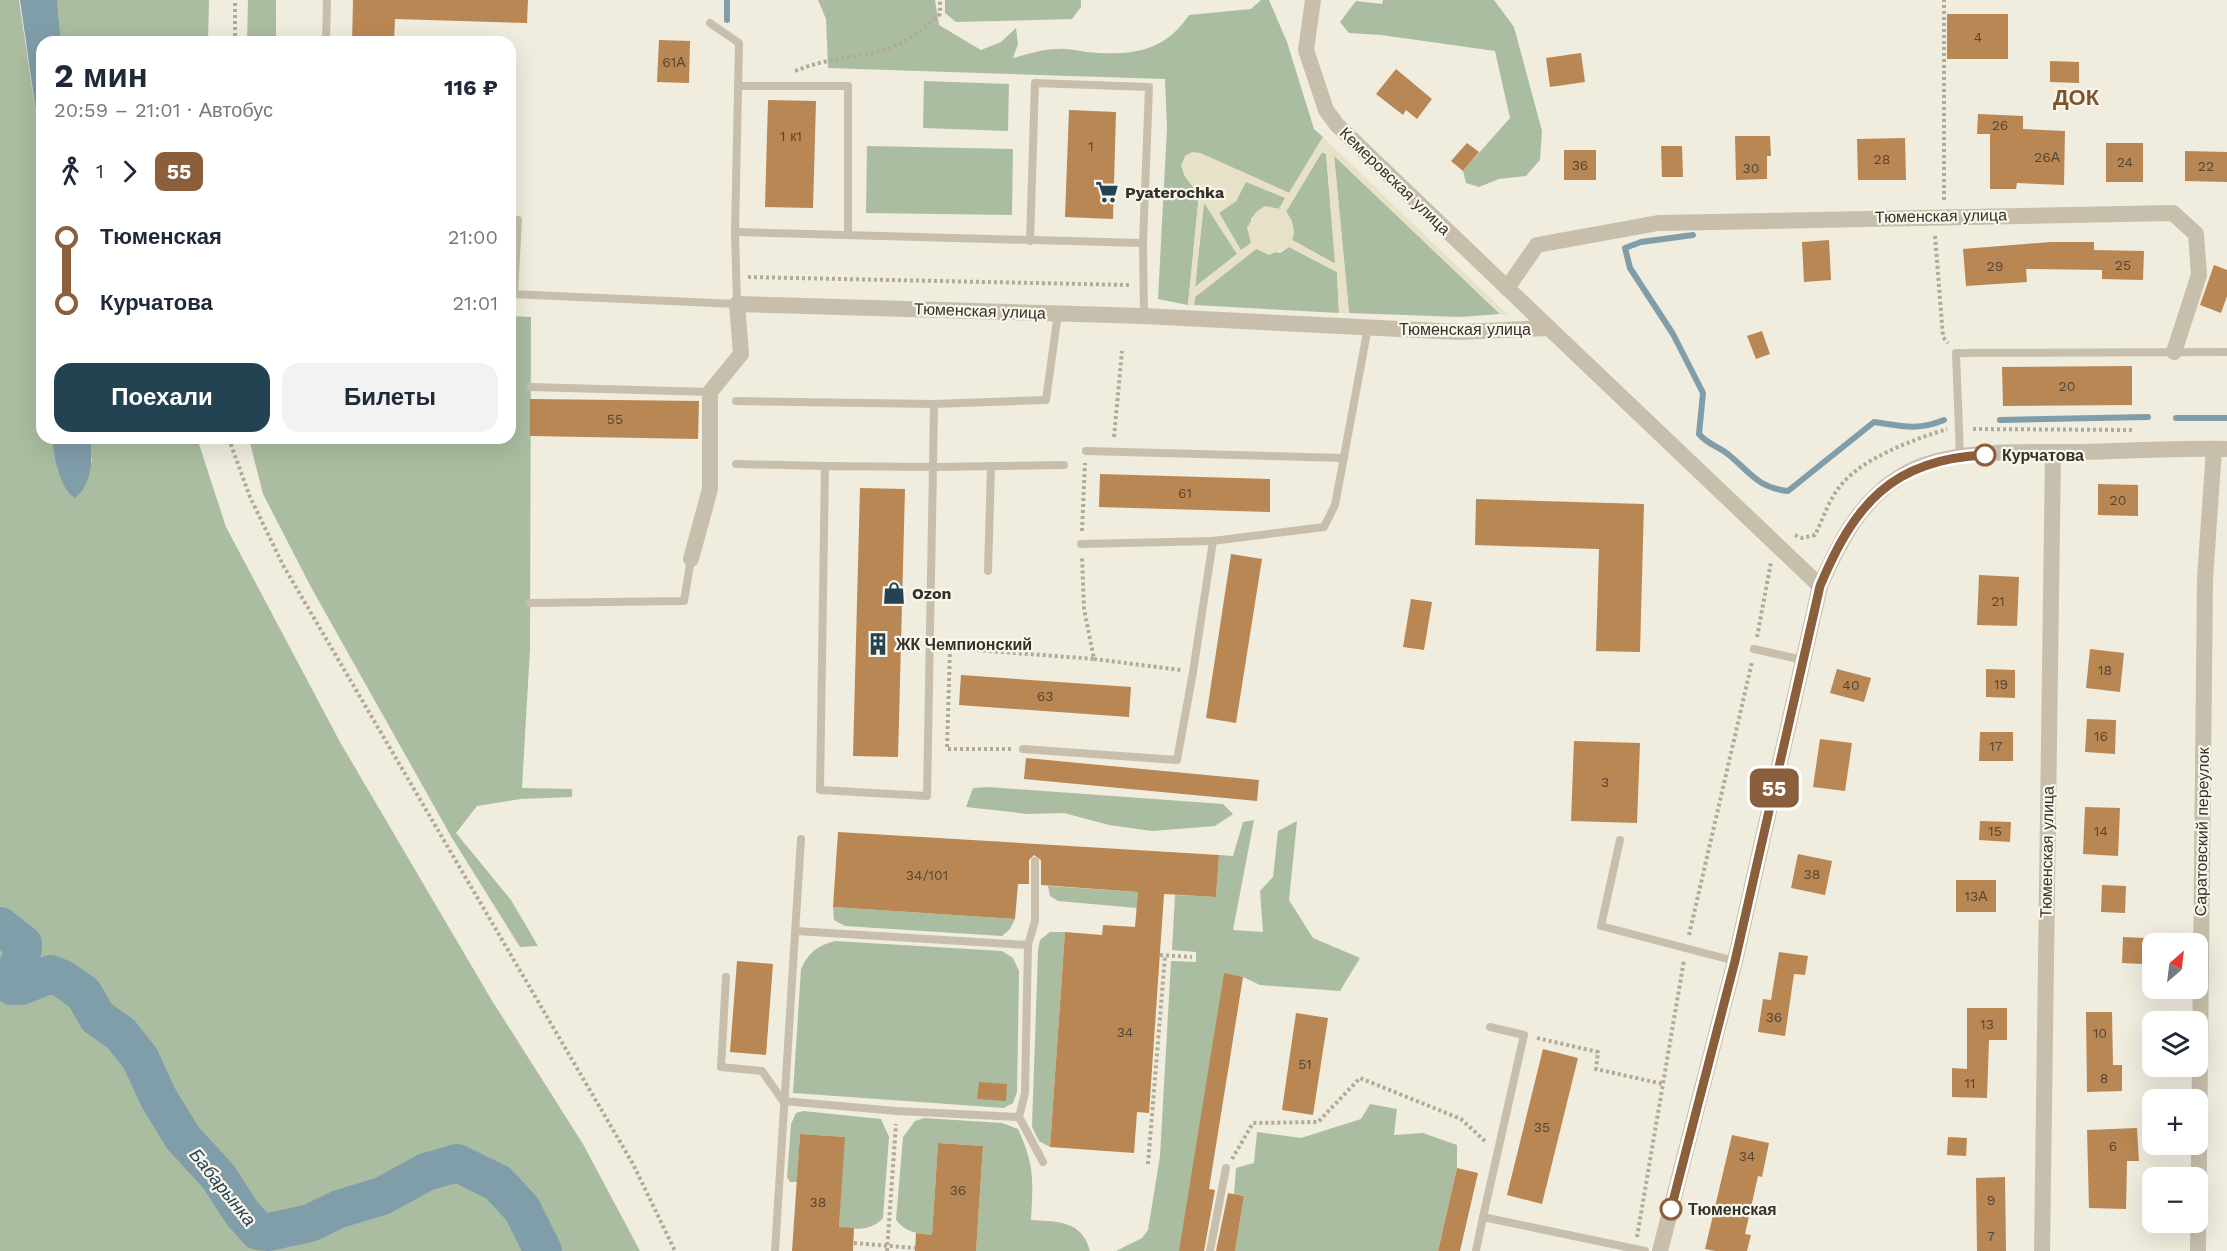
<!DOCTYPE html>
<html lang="ru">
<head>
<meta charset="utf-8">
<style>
  body { margin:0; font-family:"Work Sans",sans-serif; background:#f2f2f3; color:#1f2937; height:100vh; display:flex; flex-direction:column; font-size:22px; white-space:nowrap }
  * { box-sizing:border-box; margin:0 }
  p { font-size:20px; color:#747a83 }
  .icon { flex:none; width:33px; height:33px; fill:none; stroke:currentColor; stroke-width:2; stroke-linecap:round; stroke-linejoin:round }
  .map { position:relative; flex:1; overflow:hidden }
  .details { position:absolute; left:36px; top:36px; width:480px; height:408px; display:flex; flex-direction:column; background:#fff; border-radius:18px; box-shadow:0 6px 24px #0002 }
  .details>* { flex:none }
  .badge { padding:0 12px; border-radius:9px; font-size:21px; line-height:39px }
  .needle { width:39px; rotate:28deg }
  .fabs { position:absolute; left:2142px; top:933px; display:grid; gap:12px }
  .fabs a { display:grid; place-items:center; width:66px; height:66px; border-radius:12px; background:#fff; box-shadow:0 6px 24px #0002; font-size:30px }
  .map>.badge { position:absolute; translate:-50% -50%; box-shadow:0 0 0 3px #fff }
  .legs { display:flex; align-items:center; gap:9px; height:66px; padding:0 18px; font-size:20px }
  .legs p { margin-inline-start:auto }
  .head { display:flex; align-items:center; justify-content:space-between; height:102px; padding:0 18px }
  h1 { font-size:33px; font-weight:700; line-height:45px }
  .button { display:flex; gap:12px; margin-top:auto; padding:12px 18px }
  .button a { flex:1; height:69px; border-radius:18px; background:#234352; color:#fff; font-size:24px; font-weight:700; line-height:69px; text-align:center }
  .button a+a { background:#f2f2f3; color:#1f2937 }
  ul { padding:0 18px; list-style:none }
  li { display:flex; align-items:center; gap:21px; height:66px; font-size:22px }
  li i { display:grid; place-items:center; width:9px; height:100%; margin:0 8px; background:currentColor }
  li i::after { content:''; width:15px; height:15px; margin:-8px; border:4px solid; border-radius:50%; background:#fff }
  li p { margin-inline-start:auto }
  li:first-child i { background:linear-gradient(#0000 50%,currentColor 0) }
  li:last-child i { background:linear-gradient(currentColor 50%,#0000 0) }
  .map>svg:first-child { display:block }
  .green { fill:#abbda0 }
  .plaza { fill:#e6e1c7; fill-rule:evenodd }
  .water { fill:#809daa }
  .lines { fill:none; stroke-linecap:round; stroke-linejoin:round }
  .stream { stroke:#809daa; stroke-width:6 }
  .river { stroke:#809daa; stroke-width:38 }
  .building { fill:#b98753 }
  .path { stroke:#b2aa96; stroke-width:4; stroke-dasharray:3 3; stroke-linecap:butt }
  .service { stroke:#c7bfab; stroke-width:8 }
  .minor { stroke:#c7bfab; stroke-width:16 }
  .line-1-casing { stroke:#fff; stroke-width:14 }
  .line-1 { stroke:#8b5e3c; stroke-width:9 }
  .stop-1-dot { fill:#fff; stroke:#8b5e3c; stroke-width:3 }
  .labels { text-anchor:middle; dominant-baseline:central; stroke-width:4.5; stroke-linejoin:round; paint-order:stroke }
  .number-label { font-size:14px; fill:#564634 }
  .street-label { font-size:16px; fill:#35302a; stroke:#f8f5ea }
  .poi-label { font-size:16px; font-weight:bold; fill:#35302a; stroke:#f8f5ea; text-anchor:start }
  .stop-label { font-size:16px; font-weight:bold; fill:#35302a; stroke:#f8f5ea; text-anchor:start }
  .water-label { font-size:18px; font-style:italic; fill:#234352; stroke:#f8f5ea }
  .district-label { font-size:22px; font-weight:bold; fill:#7c542b; stroke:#f8f5ea }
</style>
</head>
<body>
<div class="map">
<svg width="2227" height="1251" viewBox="0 0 2227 1251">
  <rect width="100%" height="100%" fill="#f0ecde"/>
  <g class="green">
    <path d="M0 0H19L42 154V438H52L63 481 92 462 91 438H197L226 527 340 742 491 999 583 1144 640 1251H0Z"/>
    <path d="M57 0H209L208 42H61Z"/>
    <path d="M248 0H276V42H247Z"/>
    <path d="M818 0H935L939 25 981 50 1001 42 1016 28 1018 44 1013 58C1028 54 1042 49 1058 49 1068 48 1077 51 1086 52 1129 56 1164 53 1189 15L1251 9 1261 0H1269L1287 42 1314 129 1323 137 1289 193 1200 153 1184 175 1199 195 1188 305 1158 299 1167 128 1165 79 828 68 826 19Z"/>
    <path d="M945 0H1081V7L1072 19 956 22 945 13Z"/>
    <path d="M1383 0H1494L1514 27 1542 131 1540 160 1526 176 1499 179 1479 187 1466 183 1463 171 1510 118 1495 51 1381 35 1349 33 1340 22 1356 1 1382 4Z"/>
    <path d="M924 81 1009 84 1008 131 923 128Z"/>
    <path d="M867 146 1013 149 1012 215 866 213Z"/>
    <path d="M1322 152 1326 154 1336 264 1292 240C1296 229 1292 221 1286 211Z"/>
    <path d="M1334 155 1500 314 1460 317 1349 313Z"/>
    <path d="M1246 181 1286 198 1279 209C1266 206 1260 207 1251 219V243L1241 251 1219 213 1236 201Z"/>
    <path d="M1204 202 1237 254 1195 287Z"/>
    <path d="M1289 247 1337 272 1339 313 1194 305 1195 297 1256 249 1280 253Z"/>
    <path d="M510 316 531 317 530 649 522 788 572 789V797L521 799 477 806 456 833 511 900 538 946 520 947 452 838 312 589 263 494 250 443V438H510Z"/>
    <path d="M988 787 1223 804 1233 814 1215 826 1152 831 1109 825 1064 813 1028 814 966 807 973 788Z"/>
    <path d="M1254 820 1233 930 1263 932 1260 891 1273 877 1278 831 1297 821 1289 900 1313 938 1360 958 1340 991 1260 985 1243 977 1224 974 1211 1056 1230 1059 1227 1075 1179 1251H1116L1142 1238 1148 1230 1160 1156 1171 961 1196 962V952L1172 950 1175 895 1216 897 1219 855 1233 856 1243 822Z"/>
    <path d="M1048 886 1138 892 1137 908 1058 901 1050 896Z"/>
    <path d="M833 907 1015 919 1010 929 1002 936 845 926 834 920Z"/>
    <path d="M1050 932H1065L1050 1147 1039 1141 1032 1127 1038 951 1040 940Z"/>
    <path d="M835 941 1002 951 1013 958 1019 971 1017 1092 1013 1103 1004 1108 793 1093 801 969C809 952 817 946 835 941Z"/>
    <path d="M1370 1104 1397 1109 1394 1135 1423 1133 1457 1145V1168L1438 1251H1235L1244 1196 1234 1194 1236 1168 1254 1163 1257 1132 1301 1138 1361 1119Z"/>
    <path d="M803 1111 881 1119 889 1137 883 1218C870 1232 856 1229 839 1227L844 1137 800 1134 797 1182H790L787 1177 791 1124 796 1113Z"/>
    <path d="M924 1118 1002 1123 1018 1129C1035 1166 1033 1181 1031 1220 1058 1222 1082 1220 1090 1251H976L983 1146 938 1143 932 1235C916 1233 907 1233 896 1220L903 1137 915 1121Z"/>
  </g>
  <path class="plaza" d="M1323 137 1329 143 1509 316 1500 314 1334 156 1349 313H1339L1337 272 1289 247 1269 255 1256 249 1195 297 1194 305H1188L1199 195 1184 175 1181 165 1185 156 1192 152 1200 153 1289 193ZM1322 152 1326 154 1335 264 1292 240 1294 233 1292 221 1286 212ZM1246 182 1285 198 1279 209 1265 206 1256 212 1247 228 1251 243 1241 250 1219 213 1236 201ZM1204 203 1237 254 1195 287V286Z"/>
  <g class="water">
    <path d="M20 0H57L61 42H42V154Z"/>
    <path d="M52 438H91C92 459 93 483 75 498 59 489 54 455 52 438Z"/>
  </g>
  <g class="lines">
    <g class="stream">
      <path d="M727 20V0"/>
      <path d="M1693 235 1641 242 1625 248 1630 268 1673 334 1703 393 1699 434C1708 445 1719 446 1729 455 1751 473 1758 488 1788 491L1874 422C1902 426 1917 431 1944 420"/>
      <path d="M2176 418H2227"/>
      <path d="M2000 420 2148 417"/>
    </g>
    <path class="river" d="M0 926 23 944C24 963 10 972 12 986H21L51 974 63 979 84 994 97 1017 121 1034 140 1058 159 1099 183 1138 218 1176 242 1213 258 1231 269 1232 310 1223 339 1209 382 1196 426 1172 457 1163 498 1183 522 1209 543 1251"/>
  </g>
  <g class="building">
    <path d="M353 0H528L527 23 395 19 394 42H352Z"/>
    <rect x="1947" y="14" width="61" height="45"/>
    <path d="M659 40 690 41 689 83 657 82Z"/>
    <path d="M1581 53 1585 82 1550 87 1546 58Z"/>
    <path d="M2050 61 2079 62V83L2050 82Z"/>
    <path d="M1396 69 1432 99 1417 119 1406 110 1403 115 1376 94Z"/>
    <path d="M768 100 816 101 813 208 765 207Z"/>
    <path d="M1069 110 1116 112 1113 219 1065 217Z"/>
    <path d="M1978 114 2023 116V129L2065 131 2064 185 2017 183 2016 189H1990V134H1977Z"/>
    <path d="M1735 136H1770L1771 156H1767V179L1736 180Z"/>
    <path d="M1905 138 1906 180H1858L1857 139Z"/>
    <path d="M1467 143 1479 152 1463 171 1451 161Z"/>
    <rect x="2106" y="143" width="37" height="39"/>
    <path d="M1661 146H1682L1683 177H1662Z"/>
    <rect x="1564" y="150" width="32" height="30"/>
    <path d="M2185 151 2227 152V182L2185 181Z"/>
    <path d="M1829 240 1831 280 1804 282 1802 242Z"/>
    <path d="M2051 242H2094V250L2144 251 2143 280 2102 279V270L2026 269 2027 282 1966 286 1963 249Z"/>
    <path d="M2214 265 2227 270V296L2221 313 2200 305Z"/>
    <path d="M1762 331 1770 354 1756 359 1747 336Z"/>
    <path d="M2132 366V405L2003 406 2002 367Z"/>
    <path d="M530 399 699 401 698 439 530 436Z"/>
    <path d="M1100 474 1270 479V512L1099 507Z"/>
    <path d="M2098 484 2138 485V516L2098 515Z"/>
    <path d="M860 488 905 489 898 757 853 756Z"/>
    <path d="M1476 499 1644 504 1640 652 1596 651 1599 549 1475 545Z"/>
    <path d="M1231 554 1262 559 1236 723 1206 718Z"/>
    <path d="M1979 575 2019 577 2017 626 1977 625Z"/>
    <path d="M1411 599 1432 602 1424 650 1403 647Z"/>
    <path d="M2090 649 2124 653 2120 692 2086 688Z"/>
    <path d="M1837 669 1871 678 1864 702 1830 693Z"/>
    <path d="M1986 669 2015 670V698L1986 697Z"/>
    <path d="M961 675 1131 687 1129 717 959 705Z"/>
    <path d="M2087 719 2116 720 2115 754 2085 752Z"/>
    <path d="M1980 732H2013V761H1979Z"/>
    <path d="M1820 739 1852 743 1845 791 1813 787Z"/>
    <path d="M1574 741 1640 743 1637 823 1571 821Z"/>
    <path d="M1026 758 1259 780 1257 801 1024 779Z"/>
    <path d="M2085 807 2120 808 2118 856 2083 854Z"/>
    <path d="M1980 821 2011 822 2010 842 1979 840Z"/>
    <path d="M838 832 1219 855 1216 897 1164 894 1149 1113 1137 1112 1134 1153 1050 1147 1065 932 1102 935 1103 925 1135 927 1138 892 1041 885V860L1034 855 1029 860V884H1018L1015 919 833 907Z"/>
    <path d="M1798 854 1832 861 1825 895 1791 888Z"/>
    <rect x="1956" y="880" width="40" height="32"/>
    <path d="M2102 885 2126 886 2125 913 2101 912Z"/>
    <path d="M2123 937 2144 938 2143 964 2122 963Z"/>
    <path d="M1779 952 1808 956 1805 975 1794 974 1785 1036 1758 1032 1763 999 1771 1000Z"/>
    <path d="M737 961 773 964 766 1055 730 1052Z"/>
    <path d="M1224 973 1243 977 1209 1189 1215 1190 1204 1251H1179Z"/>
    <path d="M1967 1008H2007V1040H1989L1987 1098 1952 1097V1068L1967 1069Z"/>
    <path d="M2086 1012H2112L2113 1065H2122V1091L2087 1092Z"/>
    <path d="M1296 1013 1328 1018 1313 1115 1282 1110Z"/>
    <path d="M1543 1049 1578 1058 1542 1204 1507 1195Z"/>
    <path d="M979 1082 1007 1084 1006 1101 977 1099Z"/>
    <path d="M2137 1128 2139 1161H2127L2126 1209 2089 1208 2087 1130Z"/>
    <path d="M800 1134 845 1137 839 1227 854 1228 853 1251H792Z"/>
    <path d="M1732 1135 1769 1143 1762 1177 1758 1176 1745 1234 1751 1235 1747 1251H1715L1705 1249Z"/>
    <path d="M1948 1137 1967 1138 1966 1156 1947 1155Z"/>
    <path d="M938 1143 983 1146 976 1251H915L916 1233 932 1235Z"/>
    <path d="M1457 1168 1478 1173 1460 1251H1438Z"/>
    <path d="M2005 1177 2006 1251H1977L1976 1178Z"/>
    <path d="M1228 1193 1244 1196 1235 1251H1216Z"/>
  </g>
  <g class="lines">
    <g class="path">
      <path d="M235 42V0"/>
      <path d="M795 71C827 58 849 59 881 51 902 46 925 28 940 14V0"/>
      <path d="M1944 200V0"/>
      <path d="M1935 236 1943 337 1948 343"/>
      <path d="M748 277 1130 285"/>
      <path d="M1973 429 2133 430"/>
      <path d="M1114 437 1122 351"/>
      <path d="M231 438V445L250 497 283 565 633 1164 675 1251"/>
      <path d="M1082 531 1085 463"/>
      <path d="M1795 535 1802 538 1815 535C1823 519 1829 499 1841 485 1864 457 1913 440 1947 429"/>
      <path d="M1757 637 1771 562"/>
      <path d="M1094 659 1181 670"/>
      <path d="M1011 749H947L950 648 1094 659 1084 609 1082 556"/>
      <path d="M1689 935 1752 662"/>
      <path d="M1160 955 1192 957"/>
      <path d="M1537 1038 1598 1052 1596 1069 1663 1084"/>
      <path d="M1232 1159 1253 1123 1318 1122 1360 1078 1461 1119 1486 1142"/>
      <path d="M1148 1164 1165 956"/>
      <path d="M1637 1237 1684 960"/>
      <path d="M854 1243 915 1248"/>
      <path d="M887 1251 896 1124"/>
    </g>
    <g class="service">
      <path d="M326 42 327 0"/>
      <path d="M738 86H848V234"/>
      <path d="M510 220H518L514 294"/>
      <path d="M735 232 1143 243 1144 316"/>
      <path d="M1030 241 1035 83 1149 87 1143 243"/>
      <path d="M510 294 737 304 735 232 739 43 710 23"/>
      <path d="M531 387 710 392"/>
      <path d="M736 401 934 404 1046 400 1058 313"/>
      <path d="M934 404 933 467 825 466 820 790 927 796 933 467 1064 465"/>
      <path d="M1086 451 1344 458"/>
      <path d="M1960 456 1956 353 2227 352"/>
      <path d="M736 464 825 466"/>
      <path d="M1081 544 1213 541"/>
      <path d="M988 571 991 466"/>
      <path d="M530 603 684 601 691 559"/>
      <path d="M1754 649 1803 660"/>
      <path d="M1023 749 1177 760 1193 672 1213 541 1324 527 1335 505 1368 327"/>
      <path d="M1620 840 1601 926 1735 961"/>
      <path d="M1035 861V921L1028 945 1025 1093 1019 1117 1043 1162"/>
      <path d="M796 931 1028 945"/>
      <path d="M726 977 721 1067 762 1071 783 1101 897 1111 1019 1117"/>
      <path d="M1490 1027 1524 1035 1483 1217 1645 1251"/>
      <path d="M775 1251 801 839"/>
      <path d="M1210 1251 1226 1168"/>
      <path d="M1476 1251 1483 1217"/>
    </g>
    <g class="minor">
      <path d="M1313 0 1306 50 1326 110 1337 125 1549 328"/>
      <path d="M1507 288 1537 245 1658 223 2173 213 2196 234 2199 275 2174 352"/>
      <path d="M691 559 710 489V392L741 354 737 304 1144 316 1459 332 1549 328 1820 586"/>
      <path d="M1660 1251 1735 961 1820 586C1840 540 1863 495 1910 471 1957 447 2030 453 2081 452 2130 451 2178 448 2227 449"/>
      <path d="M2042 1251 2053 452"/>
      <path d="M2198 1251 2205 579 2214 449"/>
    </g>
  </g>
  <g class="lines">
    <g class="line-1-casing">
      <path id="line-1" d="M1671 1209 1735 961 1820 586C1854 505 1892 459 1985 455"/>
    </g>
    <use href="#line-1" class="line-1"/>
  </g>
  <defs>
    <g id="supermarket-bare" transform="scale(1.8)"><path d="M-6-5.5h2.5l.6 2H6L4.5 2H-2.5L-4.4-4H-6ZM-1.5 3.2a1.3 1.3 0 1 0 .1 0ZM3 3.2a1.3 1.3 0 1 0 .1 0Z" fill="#234352" stroke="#f8f5ea" stroke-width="2.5" paint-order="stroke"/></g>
    <g id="shop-bare" transform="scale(1.8)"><path d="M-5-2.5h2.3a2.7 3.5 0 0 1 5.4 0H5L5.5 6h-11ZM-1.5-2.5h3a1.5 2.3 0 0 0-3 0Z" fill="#234352" stroke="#f8f5ea" stroke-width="2.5" paint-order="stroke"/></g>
    <g id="building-bare" transform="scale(1.8)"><path d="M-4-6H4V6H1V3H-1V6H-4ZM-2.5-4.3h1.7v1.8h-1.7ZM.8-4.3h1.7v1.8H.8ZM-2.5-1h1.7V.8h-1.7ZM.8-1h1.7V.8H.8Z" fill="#234352" stroke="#f8f5ea" stroke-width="2.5" paint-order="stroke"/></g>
  </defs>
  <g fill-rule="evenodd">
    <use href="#supermarket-bare" x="1107" y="192"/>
    <use href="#shop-bare" x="894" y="593"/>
    <use href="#building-bare" x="878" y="644"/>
  </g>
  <g class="stop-1-dot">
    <circle cx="1985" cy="455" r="10"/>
    <circle cx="1671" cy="1209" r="10"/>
  </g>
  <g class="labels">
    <g class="number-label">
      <text x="1978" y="37">4</text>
      <text x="674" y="62">61А</text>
      <text x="2000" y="125">26</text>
      <text x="791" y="136">1 к1</text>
      <text x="1091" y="146">1</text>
      <text x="2047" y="157">26А</text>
      <text x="1882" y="159">28</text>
      <text x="2125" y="162">24</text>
      <text x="1580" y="165">36</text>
      <text x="2206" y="166">22</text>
      <text x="1751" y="168">30</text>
      <text x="2123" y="265">25</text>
      <text x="1995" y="266">29</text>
      <text x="2067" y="386">20</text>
      <text x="615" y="419">55</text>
      <text x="1185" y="493">61</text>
      <text x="2118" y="500">20</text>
      <text x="1998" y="601">21</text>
      <text x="2105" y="670">18</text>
      <text x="2001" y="684">19</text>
      <text x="1851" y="685">40</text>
      <text x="1045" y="696">63</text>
      <text x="2101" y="736">16</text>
      <text x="1996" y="746">17</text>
      <text x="1605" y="782">3</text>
      <text x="1995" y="831">15</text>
      <text x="2101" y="831">14</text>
      <text x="1812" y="874">38</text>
      <text x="927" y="875">34/101</text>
      <text x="1976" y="896">13А</text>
      <text x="1774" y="1017">36</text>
      <text x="1987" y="1024">13</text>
      <text x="1125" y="1032">34</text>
      <text x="2100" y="1033">10</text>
      <text x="1305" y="1064">51</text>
      <text x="2104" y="1078">8</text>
      <text x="1970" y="1083">11</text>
      <text x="1542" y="1127">35</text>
      <text x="2113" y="1146">6</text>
      <text x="1747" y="1156">34</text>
      <text x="958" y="1190">36</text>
      <text x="1991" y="1200">9</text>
      <text x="818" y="1202">38</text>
      <text x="1991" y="1236">7</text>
    </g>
    <g class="street-label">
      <text transform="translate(1395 181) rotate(44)">Кемеровская улица</text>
      <text transform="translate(1941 216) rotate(-1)">Тюменская улица</text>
      <text transform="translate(980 311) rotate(2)">Тюменская улица</text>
      <text x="1465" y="329">Тюменская улица</text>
      <text transform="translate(2202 832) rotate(-89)">Саратовский переулок</text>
      <text transform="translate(2047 852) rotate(-89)">Тюменская улица</text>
    </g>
    <g class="poi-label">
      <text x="1125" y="192">Pyaterochka</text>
      <text x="912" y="593">Ozon</text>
      <text x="896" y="644">ЖК Чемпионский</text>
    </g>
    <g class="stop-label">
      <text x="2002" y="455">Курчатова</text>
      <text x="1688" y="1209">Тюменская</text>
    </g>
    <g class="water-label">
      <text transform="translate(223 1187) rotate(51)">Бабарынка</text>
    </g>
    <g class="district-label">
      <text x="2076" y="97">ДОК</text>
    </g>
  </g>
</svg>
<div class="fabs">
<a><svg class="needle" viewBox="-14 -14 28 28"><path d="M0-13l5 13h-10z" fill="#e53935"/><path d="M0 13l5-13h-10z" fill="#747a83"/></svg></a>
<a><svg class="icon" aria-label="layers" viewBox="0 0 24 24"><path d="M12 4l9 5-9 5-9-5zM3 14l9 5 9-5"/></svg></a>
<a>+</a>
<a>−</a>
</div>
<b class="badge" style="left:1774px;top:788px;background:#8b5e3c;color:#fff">55</b>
<section class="details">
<div class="head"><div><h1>2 мин</h1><p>20:59 – 21:01 · Автобус</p></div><b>116 ₽</b></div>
<div class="legs"><svg class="icon" aria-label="walk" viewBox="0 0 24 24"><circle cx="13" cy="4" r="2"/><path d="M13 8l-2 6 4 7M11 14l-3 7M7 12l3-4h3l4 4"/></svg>1<svg class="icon" aria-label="forward" viewBox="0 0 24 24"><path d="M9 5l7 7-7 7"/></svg><b class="badge" style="background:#8b5e3c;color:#fff">55</b></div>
<ul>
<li><i style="color:#8b5e3c"></i><b>Тюменская</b><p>21:00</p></li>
<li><i style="color:#8b5e3c"></i><b>Курчатова</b><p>21:01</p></li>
</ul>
<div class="button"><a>Поехали</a><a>Билеты</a></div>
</section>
</div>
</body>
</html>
